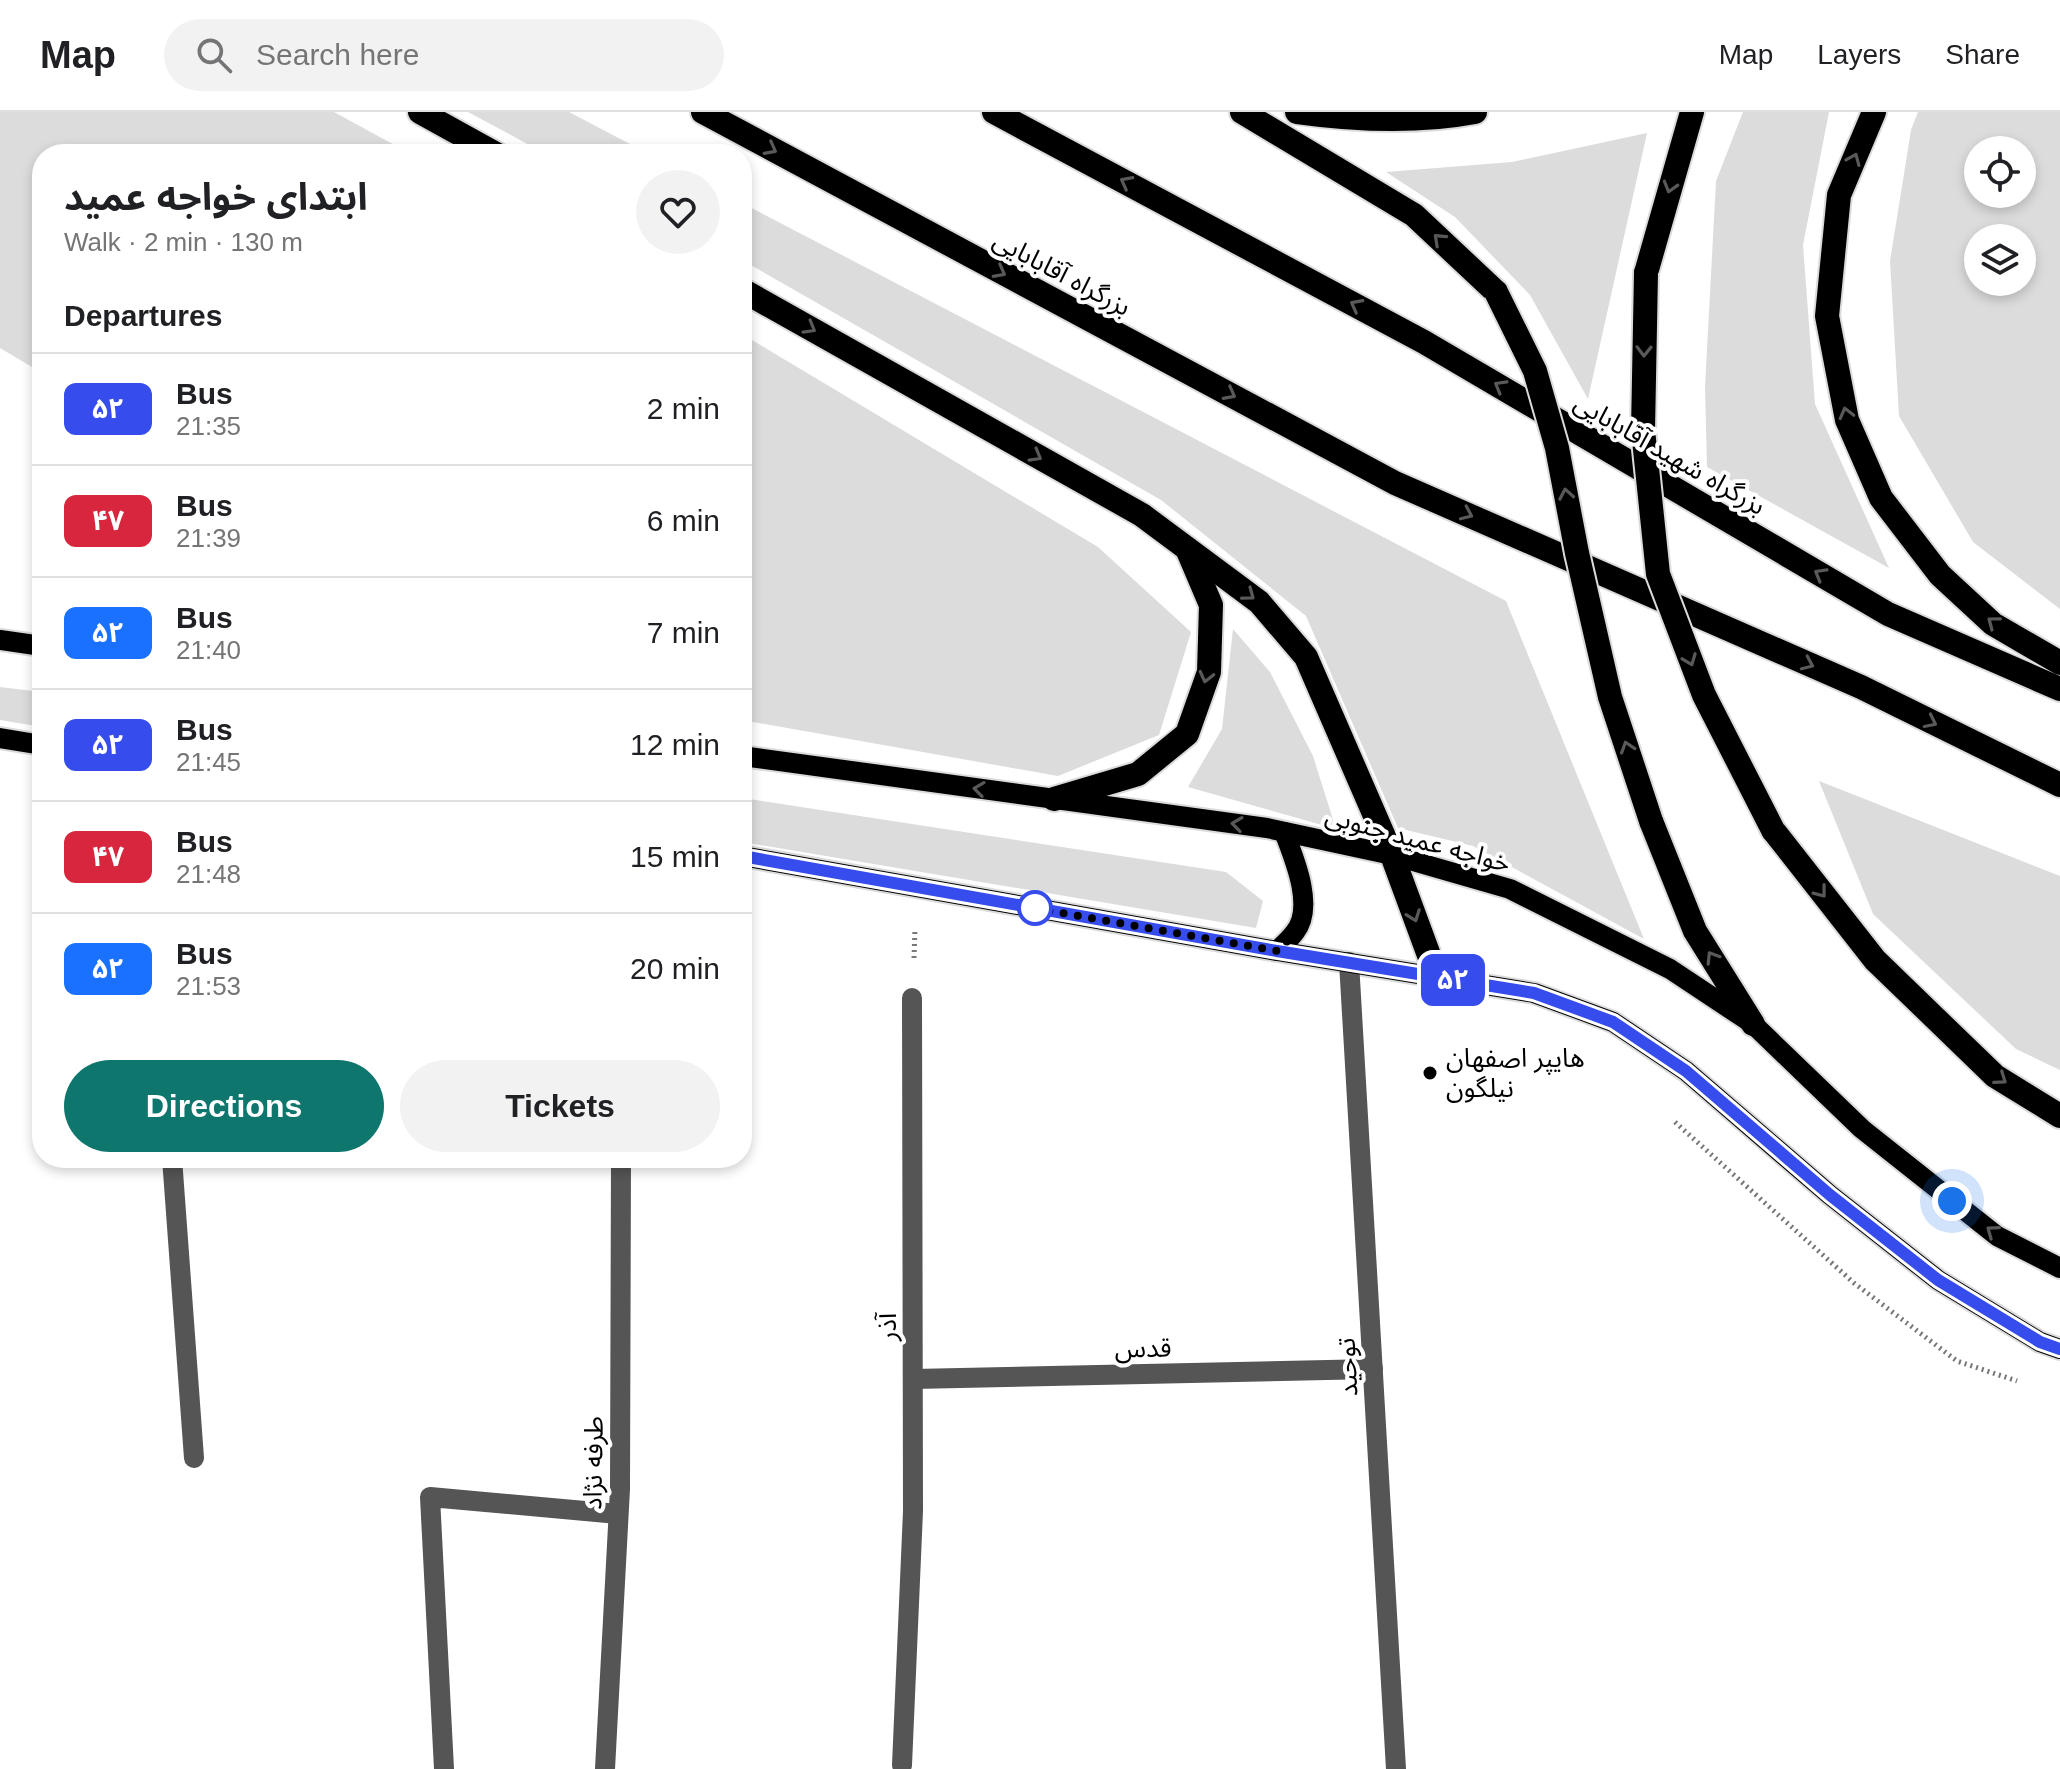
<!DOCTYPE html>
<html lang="en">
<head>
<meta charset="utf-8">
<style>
  body { margin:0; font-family:Helvetica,"Noto Sans Arabic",sans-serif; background:#f2f2f2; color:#202124; height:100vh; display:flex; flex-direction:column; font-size:30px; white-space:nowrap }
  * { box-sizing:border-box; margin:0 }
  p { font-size:26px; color:#757577 }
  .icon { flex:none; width:44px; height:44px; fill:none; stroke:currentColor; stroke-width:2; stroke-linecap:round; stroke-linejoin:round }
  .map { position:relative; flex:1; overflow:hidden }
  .details { position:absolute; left:32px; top:32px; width:720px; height:1024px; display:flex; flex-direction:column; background:#fff; border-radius:32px; box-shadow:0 4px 12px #0003 }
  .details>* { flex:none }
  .badge { padding:0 16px; border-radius:12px; font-size:28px; line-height:52px }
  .fabs { position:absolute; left:1964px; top:24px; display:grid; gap:16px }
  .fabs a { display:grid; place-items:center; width:72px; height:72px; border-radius:50%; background:#fff; box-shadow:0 4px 12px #0003; font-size:40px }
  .you { position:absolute; width:40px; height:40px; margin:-20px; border:6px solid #fff; border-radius:50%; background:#1a73e8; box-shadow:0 0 0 12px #1a73e833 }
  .map>.badge { position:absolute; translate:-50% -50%; box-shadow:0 0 0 4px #fff }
  h2 { padding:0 32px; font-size:30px; line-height:72px }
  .round { display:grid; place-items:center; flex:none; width:84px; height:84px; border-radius:42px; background:#f2f2f2 }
  .summary { display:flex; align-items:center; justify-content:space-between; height:136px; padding:0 32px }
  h1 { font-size:38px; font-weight:700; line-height:60px }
  .primary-button { display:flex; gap:16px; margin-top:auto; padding:16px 32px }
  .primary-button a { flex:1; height:92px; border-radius:48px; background:#0f766e; color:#fff; font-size:32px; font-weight:700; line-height:92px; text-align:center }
  .primary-button a+a { background:#f2f2f2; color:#202124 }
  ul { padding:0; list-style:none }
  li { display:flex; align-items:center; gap:24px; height:112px; padding:0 32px; border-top:2px solid #e0e0e0 }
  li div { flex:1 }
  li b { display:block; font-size:30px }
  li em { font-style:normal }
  li .badge { min-width:88px; font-weight:700; text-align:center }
  header { display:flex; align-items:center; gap:48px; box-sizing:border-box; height:112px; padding:0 40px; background:#fff; border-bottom:2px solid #e0e0e0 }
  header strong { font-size:38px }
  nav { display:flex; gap:44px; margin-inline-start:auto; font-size:28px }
  .search { width:560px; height:72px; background:#f2f2f2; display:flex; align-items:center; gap:20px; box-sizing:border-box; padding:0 28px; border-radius:44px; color:#757577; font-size:30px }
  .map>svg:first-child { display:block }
  .green { fill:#dcdcdc; fill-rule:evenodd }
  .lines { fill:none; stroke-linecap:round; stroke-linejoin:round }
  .major-casing { stroke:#dbdbdb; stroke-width:24 }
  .highway-casing { stroke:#dbdbdb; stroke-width:28 }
  .path { stroke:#777; stroke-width:5; stroke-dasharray:2 4; stroke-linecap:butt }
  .minor { stroke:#555; stroke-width:20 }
  .major { stroke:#000; stroke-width:20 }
  .highway { stroke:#000; stroke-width:24 }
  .highway-bridge-casing { stroke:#dbdbdb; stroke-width:28; stroke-linecap:butt }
  .highway-bridge { stroke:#000; stroke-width:24 }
  .oneway { stroke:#595959 }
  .line-casing { stroke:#fff; stroke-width:18 }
  .line { stroke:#364cec; stroke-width:12 }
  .walk { stroke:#000; stroke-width:8; stroke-dasharray:0 14.4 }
  .stop-dot { fill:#fff; stroke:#364cec; stroke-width:4 }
  .poi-dot { fill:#000; stroke:#fff; stroke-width:3 }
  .labels { text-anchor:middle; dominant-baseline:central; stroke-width:8; stroke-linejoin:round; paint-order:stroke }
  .street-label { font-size:26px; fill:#000; stroke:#fff }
  .poi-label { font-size:26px; fill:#000; stroke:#fff; text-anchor:start }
</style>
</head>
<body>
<header>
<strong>Map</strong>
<div class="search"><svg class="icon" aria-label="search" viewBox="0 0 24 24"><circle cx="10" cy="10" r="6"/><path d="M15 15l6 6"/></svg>Search here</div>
<nav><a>Map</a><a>Layers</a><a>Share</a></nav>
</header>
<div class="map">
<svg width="2060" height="1657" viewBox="0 0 2060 1657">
  <rect width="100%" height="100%" fill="#fff"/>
  <g class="green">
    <path d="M0 0H334L411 42H42V261L0 236Z"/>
    <path d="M468 0H569L649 42H546Z"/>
    <path d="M1743 0H1829L1803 133 1815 292 1889 456 1707 355 1705 275 1716 69Z"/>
    <path d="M1918 0H2060V497L1973 430 1899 304 1890 149 1911 18ZM1978 38H2022V82H1978ZM1978 126H2022V170H1978Z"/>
    <path d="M1647 21 1588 287 1530 183 1455 105 1386 60 1512 50Z"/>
    <path d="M742 91 1506 489 1644 827 1473 734 1398 716 1306 504 1161 388 742 148Z"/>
    <path d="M742 222 1098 435 1191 520 1159 623 1058 664 742 608Z"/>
    <path d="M1233 517 1270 560 1313 644 1336 717 1188 675 1222 617Z"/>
    <path d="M0 575 42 580V615L0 608Z"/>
    <path d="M1819 669 2060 764V958L2016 937 1873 802Z"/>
    <path d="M742 686 1226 760 1263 789 1256 816 742 730Z"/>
  </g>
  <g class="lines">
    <g class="major-casing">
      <g id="major">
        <path d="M0 528 42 534"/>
        <path d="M0 626 42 633"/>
        <path d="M742 644 1267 716 1392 743 1510 777 1670 857 1753 912 1862 1017 1997 1124 2060 1156"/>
        <path d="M742 744 1277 839 1534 881 1613 910 1686 959 1830 1083 1938 1168 2040 1230 2060 1237"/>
        <path d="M1277 839C1283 833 1290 827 1295 820 1315 795 1294 746 1284 720"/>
      </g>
    </g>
    <g class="highway-casing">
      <g id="highway">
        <path d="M420 0 496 42"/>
        <path d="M703 0 1395 371 1861 575 2060 673"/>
        <path d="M994 0 1424 230 1888 502 2060 577"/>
        <path d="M1242 0 1414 103 1496 180"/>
        <path d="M1297 0C1355 8 1417 11 1475 0"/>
        <path d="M1874 0 1839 83 1827 204 1847 308 1881 386 1940 463 1993 512 2060 551"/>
        <path d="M1646 161 1692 0"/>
        <path d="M742 178 1142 403 1259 490 1306 545 1392 743 1437 865"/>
        <path d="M1054 687 1138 662 1187 622 1209 560 1211 493 1188 439"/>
        <path d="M1651 709 1695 819 1753 912"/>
        <path d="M1773 718 1875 848 1995 964 2060 1004"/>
      </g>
    </g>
    <g class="path">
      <path d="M914 846 915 816"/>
      <path d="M1675 1010 1854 1171 1957 1249 2017 1269"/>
    </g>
    <g class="minor">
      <path d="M1349 850 1396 1657"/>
      <path d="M172 1046 194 1346"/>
      <path d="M914 1267 1373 1257"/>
      <path d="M902 1653 913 1399 912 886"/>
      <path d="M444 1657 430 1385 618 1402"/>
      <path d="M605 1657 620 1377 621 1046"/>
    </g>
    <use href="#major" class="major"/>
    <use href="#highway" class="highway"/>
    <g class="highway-bridge-casing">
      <g id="highway-bridge">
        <path d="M1646 161 1643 318 1658 462 1704 583 1773 718"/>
        <path d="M1496 180 1535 259 1557 336 1577 441 1610 585 1651 709"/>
      </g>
    </g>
    <use href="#highway-bridge" class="highway-bridge"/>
  </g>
  <defs><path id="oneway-chevron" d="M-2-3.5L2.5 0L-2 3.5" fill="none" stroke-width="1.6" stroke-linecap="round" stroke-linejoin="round" transform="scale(2)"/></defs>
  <g class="oneway">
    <use href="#oneway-chevron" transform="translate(771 37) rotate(28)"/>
    <use href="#oneway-chevron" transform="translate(1854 47) rotate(-67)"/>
    <use href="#oneway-chevron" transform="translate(1126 70) rotate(-152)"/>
    <use href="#oneway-chevron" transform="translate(1670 75) rotate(106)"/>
    <use href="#oneway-chevron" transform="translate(1439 127) rotate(-137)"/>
    <use href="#oneway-chevron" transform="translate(1000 160) rotate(28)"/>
    <use href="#oneway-chevron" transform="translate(1356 193) rotate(-152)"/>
    <use href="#oneway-chevron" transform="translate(810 216) rotate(30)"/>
    <use href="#oneway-chevron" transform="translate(1644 239) rotate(91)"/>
    <use href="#oneway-chevron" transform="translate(1500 274) rotate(-150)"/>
    <use href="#oneway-chevron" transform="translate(1230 282) rotate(28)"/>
    <use href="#oneway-chevron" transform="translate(1846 301) rotate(-104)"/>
    <use href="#oneway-chevron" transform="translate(1036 344) rotate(30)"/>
    <use href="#oneway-chevron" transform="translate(1566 382) rotate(-100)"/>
    <use href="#oneway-chevron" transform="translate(1467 402) rotate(24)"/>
    <use href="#oneway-chevron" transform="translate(1820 462) rotate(-150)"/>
    <use href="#oneway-chevron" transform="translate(1249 483) rotate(37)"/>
    <use href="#oneway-chevron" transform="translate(1993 510) rotate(-143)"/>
    <use href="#oneway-chevron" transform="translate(1690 548) rotate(69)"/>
    <use href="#oneway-chevron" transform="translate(1808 552) rotate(24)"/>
    <use href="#oneway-chevron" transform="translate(1206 565) rotate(104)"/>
    <use href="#oneway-chevron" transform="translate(1931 610) rotate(26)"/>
    <use href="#oneway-chevron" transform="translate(1627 635) rotate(-108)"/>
    <use href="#oneway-chevron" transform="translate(979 677) rotate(-172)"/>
    <use href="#oneway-chevron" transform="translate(1237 712) rotate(-172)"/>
    <use href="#oneway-chevron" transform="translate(1821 780) rotate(52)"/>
    <use href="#oneway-chevron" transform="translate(1414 804) rotate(70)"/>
    <use href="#oneway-chevron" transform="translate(1712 845) rotate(-122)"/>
    <use href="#oneway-chevron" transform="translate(2001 967) rotate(35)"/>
    <use href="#oneway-chevron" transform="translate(1992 1119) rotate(-144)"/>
  </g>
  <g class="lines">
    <g class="line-casing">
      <path id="line" d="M742 744 1277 839 1534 881 1613 910 1686 959 1830 1083 1938 1168 2040 1230 2060 1237"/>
    </g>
    <use href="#line" class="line"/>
    <path class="walk" d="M1035 796 1028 795 1277 839C1283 833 1290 827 1295 820 1315 795 1294 746 1284 720L1392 743 1510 777 1670 857 1753 912 1862 1017 1952 1089"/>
  </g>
  <circle class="stop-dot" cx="1035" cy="796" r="16"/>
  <circle class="poi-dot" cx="1430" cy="961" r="8"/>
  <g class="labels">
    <g class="street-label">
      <text transform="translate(1062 161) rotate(28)">بزرگراه آقابابایی</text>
      <text transform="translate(1670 342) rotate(30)">بزرگراه شهید آقابابایی</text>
      <text transform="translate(1418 727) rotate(15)">خواجه عمید جنوبی</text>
      <text transform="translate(887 1215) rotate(-90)">آذر</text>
      <text transform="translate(1143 1236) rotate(-1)">قدس</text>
      <text transform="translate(1347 1255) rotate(-93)">توحید</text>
      <text transform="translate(593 1351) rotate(-89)">طرفه نژاد</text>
    </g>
    <g class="poi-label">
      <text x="1446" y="946">هایپر اصفهان<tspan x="1446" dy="30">نیلگون</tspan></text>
    </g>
  </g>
</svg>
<div class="fabs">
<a><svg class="icon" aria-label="locate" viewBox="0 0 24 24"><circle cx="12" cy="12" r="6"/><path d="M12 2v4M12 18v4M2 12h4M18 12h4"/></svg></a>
<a><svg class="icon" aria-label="layers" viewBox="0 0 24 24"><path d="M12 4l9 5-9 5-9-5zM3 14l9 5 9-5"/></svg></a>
</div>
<div class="you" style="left:1952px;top:1089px"></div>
<b class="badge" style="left:1453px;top:868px;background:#364cec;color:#fff">۵۲</b>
<section class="details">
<div class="summary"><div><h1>ابتدای خواجه عمید</h1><p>Walk · 2 min · 130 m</p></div><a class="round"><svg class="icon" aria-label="heart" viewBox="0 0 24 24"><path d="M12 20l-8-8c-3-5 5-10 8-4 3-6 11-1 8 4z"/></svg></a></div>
<h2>Departures</h2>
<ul>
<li><span class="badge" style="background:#364cec;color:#fff">۵۲</span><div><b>Bus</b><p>21:35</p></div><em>2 min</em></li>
<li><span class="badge" style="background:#d7263d;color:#fff">۴۷</span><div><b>Bus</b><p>21:39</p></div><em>6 min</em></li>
<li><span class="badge" style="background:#1a71ff;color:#fff">۵۲</span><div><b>Bus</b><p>21:40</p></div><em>7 min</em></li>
<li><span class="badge" style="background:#364cec;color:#fff">۵۲</span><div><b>Bus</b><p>21:45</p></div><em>12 min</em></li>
<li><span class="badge" style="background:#d7263d;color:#fff">۴۷</span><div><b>Bus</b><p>21:48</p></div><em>15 min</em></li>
<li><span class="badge" style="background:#1a71ff;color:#fff">۵۲</span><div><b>Bus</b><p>21:53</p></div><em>20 min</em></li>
</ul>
<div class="primary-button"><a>Directions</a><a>Tickets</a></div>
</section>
</div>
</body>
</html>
